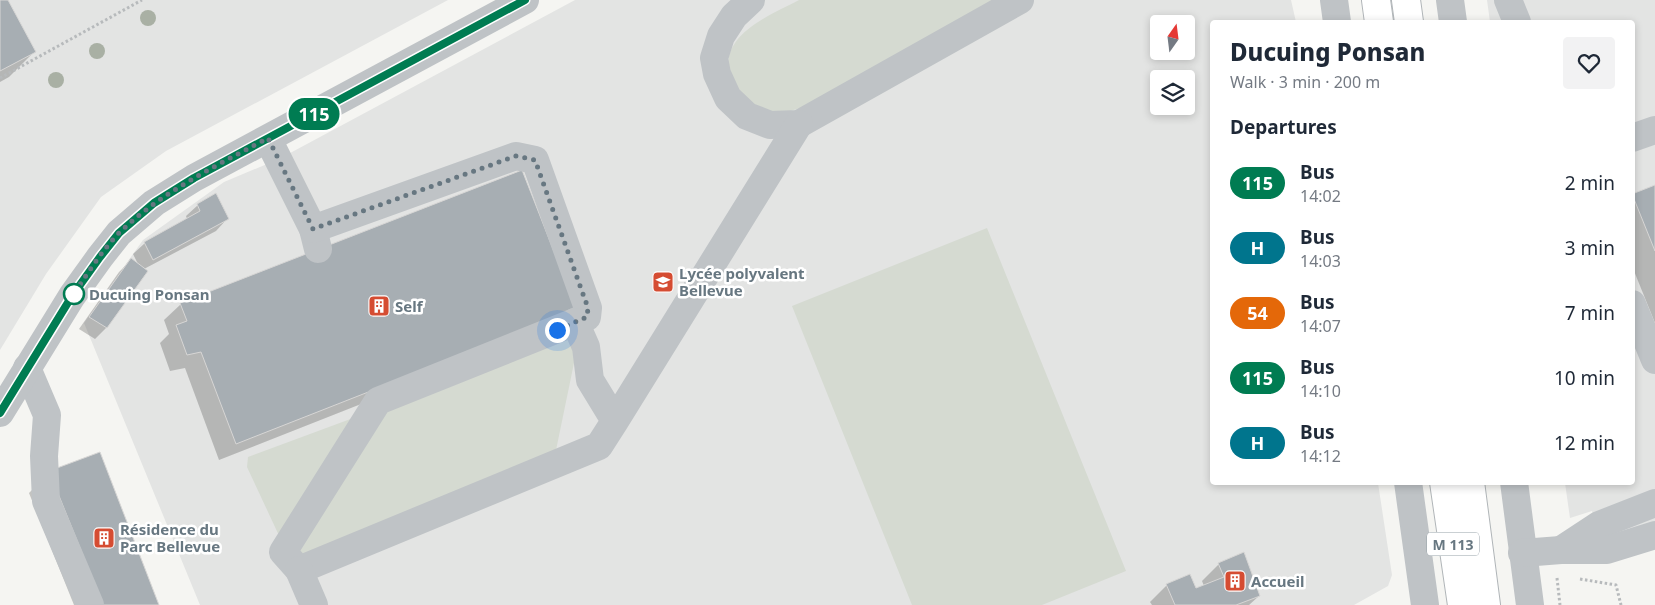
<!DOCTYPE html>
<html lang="en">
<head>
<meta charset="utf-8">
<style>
  body { margin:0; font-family:"Noto Sans",sans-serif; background:#f2f2f3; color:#1f2937; height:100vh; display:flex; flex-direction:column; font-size:19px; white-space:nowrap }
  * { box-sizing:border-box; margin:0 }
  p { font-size:16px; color:#747a83 }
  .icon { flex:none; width:28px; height:28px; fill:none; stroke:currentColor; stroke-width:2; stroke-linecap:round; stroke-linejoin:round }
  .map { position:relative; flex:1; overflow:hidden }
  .drawer { position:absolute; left:1210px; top:20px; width:425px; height:465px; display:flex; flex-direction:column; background:#fff; border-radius:5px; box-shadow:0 2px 8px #0003 }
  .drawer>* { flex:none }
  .badge { padding:0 10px; border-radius:16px; font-size:18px; line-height:32px }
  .needle { width:32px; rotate:14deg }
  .tools { position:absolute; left:1150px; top:15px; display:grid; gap:10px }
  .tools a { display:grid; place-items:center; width:45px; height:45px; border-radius:5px; background:#fff; box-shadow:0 2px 8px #0003; font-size:25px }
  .you { position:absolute; width:25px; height:25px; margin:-12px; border:4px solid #fff; border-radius:50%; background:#1a73e8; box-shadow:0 0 0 8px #1a73e833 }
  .map>.badge { position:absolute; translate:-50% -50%; box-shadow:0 0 0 2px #fff }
  h2 { padding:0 20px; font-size:19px; line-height:45px }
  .round { display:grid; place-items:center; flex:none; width:52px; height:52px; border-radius:5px; background:#f2f2f3 }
  .overview { display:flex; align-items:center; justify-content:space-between; height:85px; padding:0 20px }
  h1 { font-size:24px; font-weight:800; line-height:38px }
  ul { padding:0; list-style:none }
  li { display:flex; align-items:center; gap:15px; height:65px; padding:0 20px }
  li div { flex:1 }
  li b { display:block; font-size:19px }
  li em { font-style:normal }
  li .badge { min-width:55px; font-weight:700; text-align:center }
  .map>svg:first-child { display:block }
  .built { fill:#e3e4e3; fill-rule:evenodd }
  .green { fill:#d5dad1 }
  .shadow { fill:#0003 }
  .building { fill:#a7aeb3; stroke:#d7d6d5 }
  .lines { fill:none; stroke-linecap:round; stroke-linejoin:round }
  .major-casing { stroke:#b0b5b8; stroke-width:30 }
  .path { stroke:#b7babc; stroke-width:3; stroke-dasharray:2.5 2.5; stroke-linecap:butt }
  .minor { stroke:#bfc3c6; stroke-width:28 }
  .major { stroke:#fff; stroke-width:28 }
  .tree { fill:#a9b0a4 }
  .line-casing { stroke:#fff; stroke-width:11 }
  .line { stroke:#007c52; stroke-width:8 }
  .walk { stroke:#677781; stroke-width:5; stroke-dasharray:0 9 }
  .stop-dot { fill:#fff; stroke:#007c52; stroke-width:2.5 }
  .labels { text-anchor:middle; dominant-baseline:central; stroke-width:5; stroke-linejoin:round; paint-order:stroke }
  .shield { fill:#fff; stroke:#95a0a7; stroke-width:1 }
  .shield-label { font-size:14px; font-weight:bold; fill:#677781 }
  .poi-label { font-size:15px; font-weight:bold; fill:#677781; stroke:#fff; text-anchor:start }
  .stop-label { font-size:15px; font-weight:bold; fill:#677781; stroke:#fff; text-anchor:start }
</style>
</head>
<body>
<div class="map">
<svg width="1655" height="605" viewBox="0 0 1655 605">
  <rect width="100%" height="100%" fill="#f5f5f2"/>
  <g class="built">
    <path d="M0 0H448L166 151 101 197 46 274 0 350Z"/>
    <path d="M575 0H1291L1296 22H1212V482L1378 483 1392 575 1388 586 1354 605H200L84 323 143 240 224 182 279 159ZM1159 24H1186V51H1159ZM1159 79H1186V106H1159Z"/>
    <path d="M1487 0H1655V527L1605 547 1592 511 1570 518 1565 483 1632 482V22H1490Z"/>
  </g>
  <g class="green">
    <path d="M799 0H997L800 108 780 114 744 103C740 95 733 87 730 79 717 35 769 16 799 0Z"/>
    <path d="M987 228 1126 571 1042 605H912L792 306Z"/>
    <path d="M581 329 555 455 298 558 294 550 388 403Z"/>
    <path d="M364 414 282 542 247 467 248 457Z"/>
  </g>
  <g class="shadow">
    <path d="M0 0H7L35 51 9 77 0 82Z"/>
    <path d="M1655 186V323L1632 266V195Z"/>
    <path d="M198 205 227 219 216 231 144 269 147 271 106 328 95 339 79 329 119 272 131 260 139 266 133 254 145 243 187 219 186 216Z"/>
    <path d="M181 304 559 326 219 460 185 368 170 371 160 343 169 334 164 320Z"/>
    <path d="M50 472 157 605H74L29 493Z"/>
    <path d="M1219 564 1259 596 1249 605H1152L1150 602 1167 585 1195 589 1204 586 1202 581Z"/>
  </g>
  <g class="building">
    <path d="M0 0H8L36 52 0 71Z"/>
    <path d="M522 170 577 310 236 444 201 352 187 355 176 325 187 321 180 303Z"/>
    <path d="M1655 185V251L1632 194Z"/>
    <path d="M216 193 229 219 153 260 144 242 200 211 197 204Z"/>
    <path d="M131 258 148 271 107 328 89 317Z"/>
    <path d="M100 452 159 605H103L49 471Z"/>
    <path d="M1244 552 1260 596 1236 605H1175L1166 584 1190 574 1196 588 1224 577 1218 563Z"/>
  </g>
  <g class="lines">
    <g class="major-casing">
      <g id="major">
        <path d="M1376 0 1379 22"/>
        <path d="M1406 0 1409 22"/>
        <path d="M1444 482 1462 605"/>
        <path d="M1470 482 1486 605"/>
      </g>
    </g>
    <g class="path">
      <path d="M0 78 142 0"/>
      <path d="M1557 578 1560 605"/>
      <path d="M1580 579 1616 585 1621 605"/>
    </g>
    <g class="minor">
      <path d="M751 0 734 16 721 36 714 58 717 74 728 98 747 116 770 125 799 124 1020 0"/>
      <path d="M1334 0 1337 22"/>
      <path d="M1450 0 1453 22"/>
      <path d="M1508 0 1517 22"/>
      <path d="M1632 138 1655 130"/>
      <path d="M268 139 313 229 318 249"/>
      <path d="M313 229 516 156 535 160 588 308 587 317 575 322"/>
      <path d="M1632 304 1655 360"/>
      <path d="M27 368 47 415 44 456 46 501 90 605"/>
      <path d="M0 413 72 296 100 257 119 233 154 203 194 178 525 0"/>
      <path d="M615 421 590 380 586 347 575 322 378 401 283 552 299 570 599 446 615 421 799 124"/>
      <path d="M1408 482 1425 605"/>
      <path d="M1514 482 1530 605"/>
      <path d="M1561 550 1599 525 1655 503"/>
      <path d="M1522 553 1561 550H1607L1655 535"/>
      <path d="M299 570 314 605"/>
    </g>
    <use href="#major" class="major"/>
  </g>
  <g class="tree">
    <circle cx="148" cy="18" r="8"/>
    <circle cx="97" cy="51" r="8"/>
    <circle cx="56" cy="80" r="8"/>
  </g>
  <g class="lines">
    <g class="line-casing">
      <path id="line" d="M0 413 72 296 100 257 119 233 154 203 194 178 525 0"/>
    </g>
    <use href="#line" class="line"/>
    <path class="walk" d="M74 294 72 296C87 275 101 251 120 232 163 191 216 166 268 138L313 229 516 156 535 160 588 308 587 317 557 330"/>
  </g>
  <defs>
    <g id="school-square" transform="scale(1.125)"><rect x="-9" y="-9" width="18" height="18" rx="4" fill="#d54c32" stroke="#fff"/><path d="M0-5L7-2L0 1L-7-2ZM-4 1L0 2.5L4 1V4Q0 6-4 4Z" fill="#fff"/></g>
    <g id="building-square" transform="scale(1.125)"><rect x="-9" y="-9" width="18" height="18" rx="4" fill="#d54c32" stroke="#fff"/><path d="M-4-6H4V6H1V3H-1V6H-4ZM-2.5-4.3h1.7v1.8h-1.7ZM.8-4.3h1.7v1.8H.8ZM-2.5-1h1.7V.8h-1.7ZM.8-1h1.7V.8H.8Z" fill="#fff"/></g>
  </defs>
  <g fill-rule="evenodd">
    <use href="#school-square" x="663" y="282"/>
    <use href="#building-square" x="379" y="306"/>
    <use href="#building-square" x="104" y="538"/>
    <use href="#building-square" x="1235" y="581"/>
  </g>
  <circle class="stop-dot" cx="74" cy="294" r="10"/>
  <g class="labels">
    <rect class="shield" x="1427" y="532.5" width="52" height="23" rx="4"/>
    <g class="shield-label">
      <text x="1453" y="544">M 113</text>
    </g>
    <g class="poi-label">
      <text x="679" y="273">Lycée polyvalent<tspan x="679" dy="17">Bellevue</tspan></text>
      <text x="395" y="306">Self</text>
      <text x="120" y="529">Résidence du<tspan x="120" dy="17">Parc Bellevue</tspan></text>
      <text x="1251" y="581">Accueil</text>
    </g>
    <g class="stop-label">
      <text x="89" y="294">Ducuing Ponsan</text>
    </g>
  </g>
</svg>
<div class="tools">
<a><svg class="needle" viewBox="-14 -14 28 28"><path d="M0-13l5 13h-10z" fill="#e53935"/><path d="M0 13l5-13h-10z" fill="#747a83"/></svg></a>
<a><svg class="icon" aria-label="layers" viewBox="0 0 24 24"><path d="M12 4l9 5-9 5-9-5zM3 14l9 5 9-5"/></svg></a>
</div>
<div class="you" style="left:557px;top:330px"></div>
<b class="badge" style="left:314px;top:114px;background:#007c52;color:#fff">115</b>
<section class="drawer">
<div class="overview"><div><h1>Ducuing Ponsan</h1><p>Walk · 3 min · 200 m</p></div><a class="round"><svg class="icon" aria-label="heart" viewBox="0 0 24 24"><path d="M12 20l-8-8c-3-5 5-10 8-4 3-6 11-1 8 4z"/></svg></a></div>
<h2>Departures</h2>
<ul>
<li><span class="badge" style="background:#007c52;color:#fff">115</span><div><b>Bus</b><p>14:02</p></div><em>2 min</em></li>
<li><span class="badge" style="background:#00758d;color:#fff">H</span><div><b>Bus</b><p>14:03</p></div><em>3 min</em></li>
<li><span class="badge" style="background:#e46809;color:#fff">54</span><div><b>Bus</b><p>14:07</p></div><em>7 min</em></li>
<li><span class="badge" style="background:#007c52;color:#fff">115</span><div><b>Bus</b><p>14:10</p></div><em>10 min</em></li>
<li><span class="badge" style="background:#00758d;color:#fff">H</span><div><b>Bus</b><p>14:12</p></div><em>12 min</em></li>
</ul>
</section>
</div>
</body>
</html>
